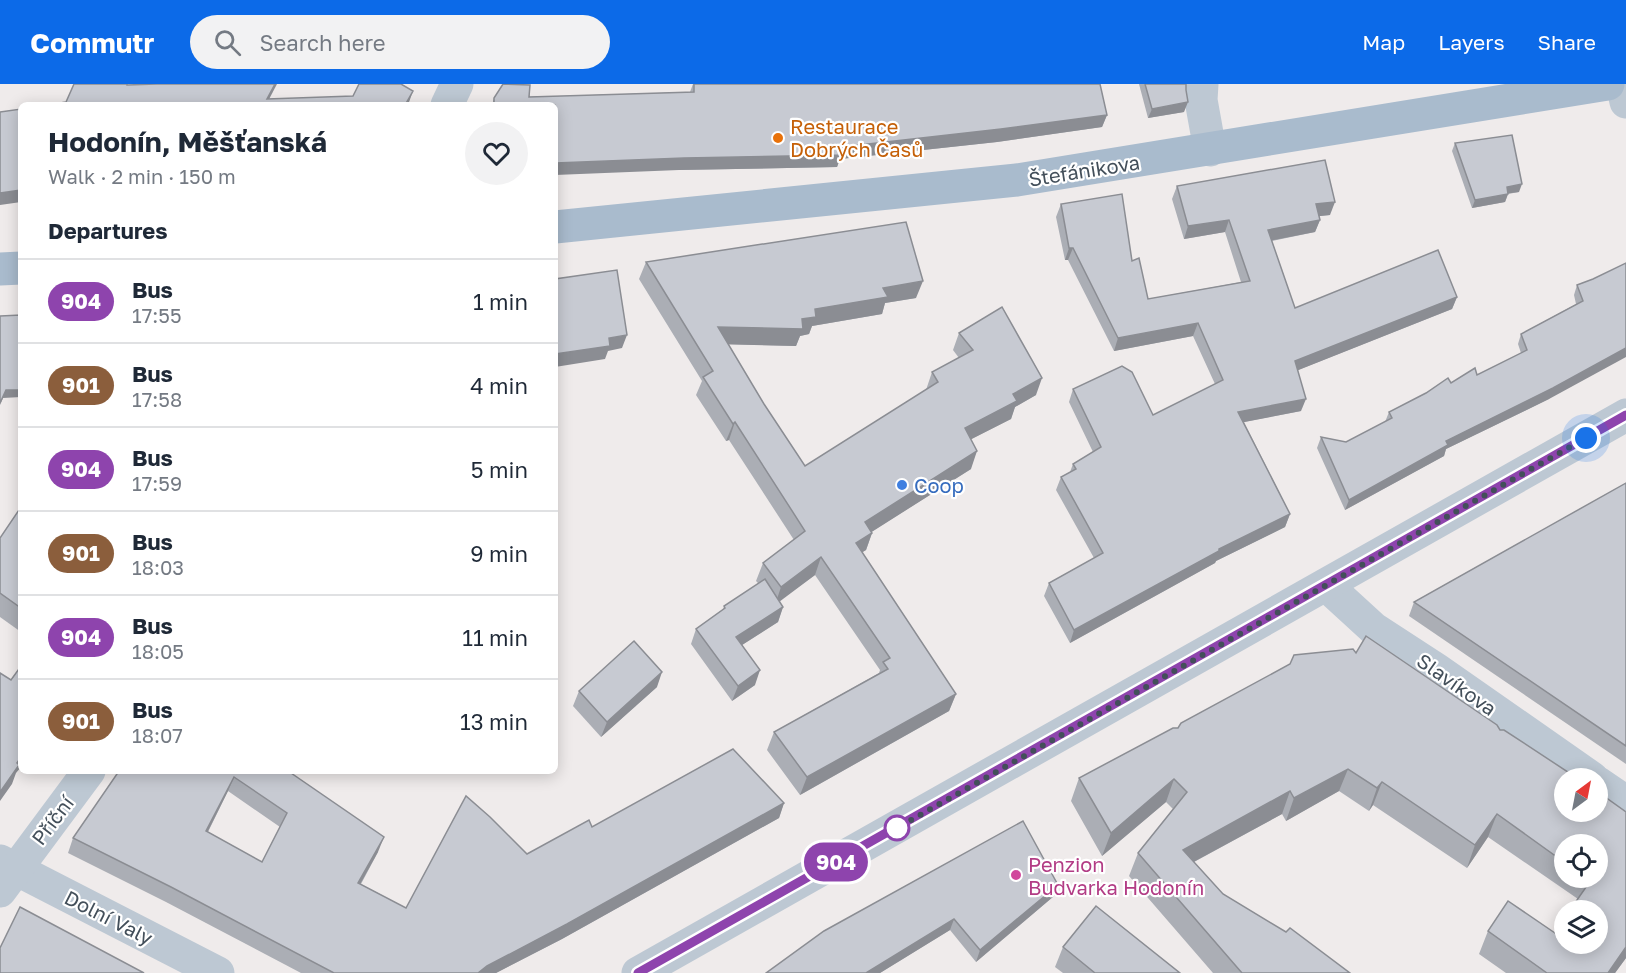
<!DOCTYPE html>
<html lang="en">
<head>
<meta charset="utf-8">
<style>
  body { margin:0; font-family:"Golos Text",sans-serif; background:#f2f2f3; color:#1f2937; height:100vh; display:flex; flex-direction:column; font-size:22px; white-space:nowrap }
  * { box-sizing:border-box; margin:0 }
  p { font-size:20px; color:#747a83 }
  .icon { flex:none; width:33px; height:33px; fill:none; stroke:currentColor; stroke-width:2; stroke-linecap:round; stroke-linejoin:round }
  .map { position:relative; flex:1; overflow:hidden }
  .sheet { position:absolute; left:18px; top:18px; width:540px; height:672px; display:flex; flex-direction:column; background:#fff; border-radius:9px; box-shadow:0 3px 15px #0003 }
  .sheet>* { flex:none }
  .badge { padding:0 12px; border-radius:20px; font-size:21px; line-height:39px }
  .needle { width:39px; rotate:32deg }
  .buttons { position:absolute; left:1554px; top:684px; display:grid; gap:12px }
  .buttons a { display:grid; place-items:center; width:54px; height:54px; border-radius:50%; background:#fff; box-shadow:0 3px 15px #0003; font-size:30px }
  .you { position:absolute; width:30px; height:30px; margin:-15px; border:4px solid #fff; border-radius:50%; background:#1a73e8; box-shadow:0 0 0 9px #1a73e833 }
  .map>.badge { position:absolute; translate:-50% -50%; box-shadow:0 0 0 3px #fff }
  h2 { padding:0 30px; font-size:22px; line-height:54px }
  .round { display:grid; place-items:center; flex:none; width:63px; height:63px; border-radius:32px; background:#f2f2f3 }
  .head { display:flex; align-items:center; justify-content:space-between; height:102px; padding:0 30px }
  h1 { font-size:28px; font-weight:700; line-height:45px }
  ul { padding:0; list-style:none }
  li { display:flex; align-items:center; gap:18px; height:84px; padding:0 30px; border-top:2px solid #e0e1e3 }
  li div { flex:1 }
  li b { display:block; font-size:22px }
  li em { font-style:normal }
  li .badge { min-width:66px; font-weight:700; text-align:center }
  header { display:flex; align-items:center; gap:36px; box-sizing:border-box; height:84px; padding:0 30px; background:#0c6ae8; color:#fff }
  header strong { font-size:28px }
  nav { display:flex; gap:33px; margin-inline-start:auto; font-size:21px }
  .search { width:420px; height:54px; background:#f2f2f3; display:flex; align-items:center; gap:15px; box-sizing:border-box; padding:0 21px; border-radius:33px; color:#747a83; font-size:22px }
  .map>svg:first-child { display:block }
  .lines { fill:none; stroke-linecap:round; stroke-linejoin:round }
  .minor { stroke:#bdc8d3; stroke-width:33 }
  .major { stroke:#a9bbcd; stroke-width:33 }
  .wall { fill:#abaeb5; fill-rule:evenodd }
  .shaded-wall { fill:#8b8d93 }
  .building { fill:#c7cad2; stroke:#8b8d93; stroke-width:1.5; fill-rule:evenodd }
  .line-casing { stroke:#fff; stroke-width:14 }
  .line { stroke:#8e44ad; stroke-width:9 }
  .walk { stroke:#434f5a; stroke-width:6; stroke-dasharray:0 10.8 }
  .food-dot { fill:#e8710a; stroke:#fff; stroke-width:2 }
  .shop-dot { fill:#3f7fe0; stroke:#fff; stroke-width:2 }
  .stop-dot { fill:#fff; stroke:#8e44ad; stroke-width:3 }
  .hotel-dot { fill:#d1479c; stroke:#fff; stroke-width:2 }
  .labels { text-anchor:middle; dominant-baseline:central; stroke-width:4.5; stroke-linejoin:round; paint-order:stroke }
  .food-label { font-size:20px; fill:#c56008; stroke:#fff; text-anchor:start }
  .street-label { font-size:20px; fill:#434f5a; stroke:#fff }
  .shop-label { font-size:20px; fill:#366cbe; stroke:#fff; text-anchor:start }
  .hotel-label { font-size:20px; fill:#b23c85; stroke:#fff; text-anchor:start }
</style>
</head>
<body>
<header>
<strong>Commutr</strong>
<div class="search"><svg class="icon" aria-label="search" viewBox="0 0 24 24"><circle cx="10" cy="10" r="6"/><path d="M15 15l6 6"/></svg>Search here</div>
<nav><a>Map</a><a>Layers</a><a>Share</a></nav>
</header>
<div class="map">
<svg width="1626" height="889" viewBox="0 0 1626 889">
  <rect width="100%" height="100%" fill="#efebeb"/>
  <g class="lines">
    <g class="minor">
      <path d="M1202 0 1201 16 1210 66"/>
      <path d="M1622 0 1626 18"/>
      <path d="M447 21 457 0"/>
      <path d="M1326 501 1373 544 1436 585 1592 694"/>
      <path d="M1598 699 1626 718"/>
      <path d="M0 777 218 889"/>
      <path d="M0 807 89 687"/>
      <path d="M638 889 1626 331"/>
    </g>
    <g class="major">
      <path d="M555 143 1017 96 1608 0"/>
      <path d="M0 185 21 184"/>
    </g>
  </g>
  <g class="wall">
    <path d="M693 0H845L1107 31 1102 43 997 58 840 75 837 83 679 86 555 21H492L494 14 690 8Z"/>
    <path d="M1139 0H1186L1184 28 1148 34Z"/>
    <path d="M1455 59 1519 108 1508 110 1505 118 1472 124 1452 67Z"/>
    <path d="M1177 102 1330 131 1319 132 1320 136 1315 148 1272 157 1295 224 1457 213 1452 225 1298 286 1301 327 1244 338 1290 430 1285 443 1216 477 1215 479 1070 559 1044 512 1049 499 1094 474 1056 406 1061 393 1070 388 1073 380 1093 368 1069 318 1073 305 1153 331 1215 300 1193 252 1114 267 1068 176H1065L1056 133 1061 120 1132 177 1148 215 1241 198 1225 148 1184 155 1172 115Z"/>
    <path d="M646 178 916 214 885 219 882 230 812 242 809 250 800 252 796 262 728 260 764 320 805 382 926 306 932 288 959 274 953 266 959 249 1036 311 1015 323 1011 335 971 355V385L871 448 872 449 866 466 862 468 956 610 949 627 800 711 767 666 774 648 879 589 880 586 815 491 779 517 783 523 778 538 742 561 755 601 732 617 691 560 696 545 723 526 724 522 759 500 756 497 763 479 794 456 729 356 726 357 696 311 702 297 639 195Z"/>
    <path d="M1593 195 1549 315 1446 365 1444 372 1345 426 1317 364 1321 353 1346 358 1385 338 1389 328 1451 299 1477 291 1521 269 1518 260 1521 250 1576 220 1574 211 1577 201Z"/>
    <path d="M1626 399V680L1409 532 1414 518Z"/>
    <path d="M21 423V548L0 533V454Z"/>
    <path d="M1356 569 1500 646 1626 728V874L1615 889H1506L1479 870 1488 847 1555 849 1578 815 1488 753 1467 784 1373 721 1369 727 1339 707 1286 737 1282 730 1194 778 1223 810 1350 889H1213L1129 792 1138 769 1173 725 1166 718 1102 772 1071 717 1079 694 1178 644ZM1564 760 1598 794H1564Z"/>
    <path d="M657 603 601 653 573 622 579 607Z"/>
    <path d="M119 687H288L378 768 361 800 406 824 527 770 592 743 784 719 779 734 562 855 496 889H301L166 818 68 769 73 754ZM228 707 280 743 262 778 208 748Z"/>
    <path d="M1058 801 1054 812 976 878 950 846 880 889H766Z"/>
    <path d="M1063 863 1180 889H1063L1055 883Z"/>
  </g>
  <g class="shaded-wall">
    <path d="M275 0H277L266 21 267 15Z"/>
    <path d="M413 7 408 21H405Z"/>
    <path d="M1188 18 1184 28 1148 34 1152 25Z"/>
    <path d="M1107 31 1102 43 997 58 840 75 837 83 679 86 555 91V79L842 63Z"/>
    <path d="M1522 100 1519 108 1504 110 1507 103Z"/>
    <path d="M21 106V118L0 121V109Z"/>
    <path d="M1508 110 1505 118 1472 124 1475 116Z"/>
    <path d="M1335 118 1330 131 1311 133 1316 120Z"/>
    <path d="M1229 136 1225 148 1184 155 1188 142Z"/>
    <path d="M1320 136 1315 148 1263 158 1268 146Z"/>
    <path d="M1069 164H1073L1068 176H1065Z"/>
    <path d="M923 197 916 214 885 219 882 230 812 242 809 250 800 252 796 262 711 260 718 243 802 235 815 225 883 204Z"/>
    <path d="M1457 213 1452 225 1291 289 1295 277Z"/>
    <path d="M1198 239 1193 252 1114 267 1118 254Z"/>
    <path d="M627 251 622 264 608 267 605 275 555 283V270L609 254Z"/>
    <path d="M1626 264V273L1549 315 1446 365 1444 372 1345 426 1349 416 1446 357Z"/>
    <path d="M1042 294 1036 311 1015 323 1011 335 958 362 965 344 1013 310Z"/>
    <path d="M6 306H21V313L3 314 0 321V319Z"/>
    <path d="M1306 315 1301 327 1234 340 1238 328Z"/>
    <path d="M735 338 729 356 726 357 733 340Z"/>
    <path d="M977 367 971 385 859 456 865 438Z"/>
    <path d="M1290 430 1285 443 1216 477 1215 479 1070 559 1074 546 1219 465Z"/>
    <path d="M872 449 866 466 850 476 856 459Z"/>
    <path d="M821 473 815 491 775 521 781 503Z"/>
    <path d="M783 523 778 538 731 568 736 553Z"/>
    <path d="M760 586 755 601 732 617 738 602Z"/>
    <path d="M662 588 657 603 601 653 607 638Z"/>
    <path d="M956 610 949 627 800 711 807 693Z"/>
    <path d="M21 673V683L16 689 12 700 0 717V708Z"/>
    <path d="M1348 685 1339 707 1286 737 1294 714Z"/>
    <path d="M234 693 228 707 201 761 206 747Z"/>
    <path d="M1174 695 1166 718 1102 772 1111 749Z"/>
    <path d="M1382 698 1373 721 1369 727 1377 704Z"/>
    <path d="M1290 707 1282 730 1175 788 1183 766Z"/>
    <path d="M784 719 779 734 562 855 496 889H478L487 882Z"/>
    <path d="M1497 730 1488 753 1467 784 1475 761Z"/>
    <path d="M384 753 378 768 353 813 358 799Z"/>
    <path d="M1058 801 1054 812 976 878 980 866Z"/>
    <path d="M954 835 950 846 880 889H866Z"/>
    <path d="M1626 863V874L1615 889H1608Z"/>
  </g>
  <g class="building">
    <path d="M74 0H127V1L157 0H275L267 15 353 12 359 0H401L413 7 405 21H48L66 18Z"/>
    <path d="M503 0 530 1 529 13 694 8V0H1100L1107 31 1001 45 842 63V71L684 74 555 79V21H494V14Z"/>
    <path d="M1145 0H1186V6L1188 18 1152 25Z"/>
    <path d="M21 25V106L0 109V28Z"/>
    <path d="M1512 51 1522 100 1507 103 1508 110 1475 116 1455 59Z"/>
    <path d="M1325 76 1335 118 1316 120 1320 136 1268 146 1295 224 1438 166 1457 213 1295 277 1306 315 1238 328 1290 430 1219 465V467L1074 546 1049 499 1103 469 1061 393 1076 385 1073 380 1101 363 1073 305 1122 282 1132 288 1153 331 1223 296 1198 239 1118 254 1073 164H1069L1061 120 1122 110 1132 177 1139 174 1148 215 1250 197 1229 136 1188 142 1177 102Z"/>
    <path d="M906 138 923 197 883 204 888 213 815 225 816 233 802 235 803 245 718 243 764 320 805 382 938 298 932 288 973 266 959 249 1002 223 1042 294 1013 310 1017 317 965 344 977 367 865 438 872 449 856 459 956 610 807 693 774 648 888 585 883 578 890 574 821 473 781 503 763 479 805 447 735 338 733 340 703 293 713 287 646 178Z"/>
    <path d="M1626 179V264L1553 304 1446 357 1448 361 1349 416 1321 353 1346 358 1392 334 1389 328 1426 309 1448 294 1451 299 1475 284 1477 291 1527 266 1521 250 1583 217 1577 201 1593 195Z"/>
    <path d="M617 186 627 251 609 254 610 262 555 270V195Z"/>
    <path d="M21 231V306H6L0 319V232Z"/>
    <path d="M1626 399V662L1414 518Z"/>
    <path d="M21 423V524L0 509V454Z"/>
    <path d="M765 495 783 523 736 553 760 586 738 602 696 545 725 524 724 522Z"/>
    <path d="M1366 552 1497 641 1500 646H1504L1577 694H1564V728H1598V708L1626 728V863L1608 889H1547L1488 847 1508 817 1555 849 1564 835V860H1598V826H1570L1591 796 1587 794H1598V760H1564V778L1497 730 1475 761 1382 698 1377 704 1348 685 1294 714 1290 707 1183 766 1223 810 1286 848 1290 844 1350 889H1242L1138 769 1187 708 1174 695 1111 749 1079 694 1173 644H1178L1181 639 1290 580 1294 571 1353 565 1356 569Z"/>
    <path d="M634 557 662 588 607 638 579 607Z"/>
    <path d="M21 582V673L17 679 19 681 0 708V589L11 596Z"/>
    <path d="M733 665 784 719 567 840 487 882 478 889H334L171 803 73 754 119 687H288L384 753 358 799 406 824 466 712 490 733 527 770 589 736 592 743ZM234 693 287 729 262 778 206 747Z"/>
    <path d="M1023 737 1058 801 980 866 954 835 866 889H766L824 847Z"/>
    <path d="M1096 822 1180 889H1095L1063 863Z"/>
    <path d="M20 823 144 889H0V864Z"/>
  </g>
  <g class="lines">
    <g class="line-casing">
      <path id="line" d="M638 889 1626 331"/>
    </g>
    <use href="#line" class="line"/>
    <path class="walk" d="M897 744 890 748 1586 354"/>
  </g>
  <circle class="food-dot" cx="778" cy="54" r="6"/>
  <circle class="shop-dot" cx="902" cy="401" r="6"/>
  <circle class="stop-dot" cx="897" cy="744" r="12"/>
  <circle class="hotel-dot" cx="1016" cy="791" r="6"/>
  <g class="labels">
    <g class="food-label">
      <text x="790" y="42">Restaurace<tspan x="790" dy="23">Dobrých Časů</tspan></text>
    </g>
    <g class="street-label">
      <text transform="translate(1084 86) rotate(-9)">Štefánikova</text>
      <text transform="translate(1457 600) rotate(35)">Slavíkova</text>
      <text transform="translate(52 736) rotate(-53)">Příční</text>
      <text transform="translate(109 833) rotate(27)">Dolní Valy</text>
    </g>
    <g class="shop-label">
      <text x="914" y="401">Coop</text>
    </g>
    <g class="hotel-label">
      <text x="1028" y="780">Penzion<tspan x="1028" dy="23">Budvarka Hodonín</tspan></text>
    </g>
  </g>
</svg>
<div class="buttons">
<a><svg class="needle" viewBox="-14 -14 28 28"><path d="M0-13l5 13h-10z" fill="#e53935"/><path d="M0 13l5-13h-10z" fill="#747a83"/></svg></a>
<a><svg class="icon" aria-label="locate" viewBox="0 0 24 24"><circle cx="12" cy="12" r="6"/><path d="M12 2v4M12 18v4M2 12h4M18 12h4"/></svg></a>
<a><svg class="icon" aria-label="layers" viewBox="0 0 24 24"><path d="M12 4l9 5-9 5-9-5zM3 14l9 5 9-5"/></svg></a>
</div>
<div class="you" style="left:1586px;top:354px"></div>
<b class="badge" style="left:836px;top:778px;background:#8e44ad;color:#fff">904</b>
<section class="sheet">
<div class="head"><div><h1>Hodonín, Měšťanská</h1><p>Walk · 2 min · 150 m</p></div><a class="round"><svg class="icon" aria-label="heart" viewBox="0 0 24 24"><path d="M12 20l-8-8c-3-5 5-10 8-4 3-6 11-1 8 4z"/></svg></a></div>
<h2>Departures</h2>
<ul>
<li><span class="badge" style="background:#8e44ad;color:#fff">904</span><div><b>Bus</b><p>17:55</p></div><em>1 min</em></li>
<li><span class="badge" style="background:#8b5e3c;color:#fff">901</span><div><b>Bus</b><p>17:58</p></div><em>4 min</em></li>
<li><span class="badge" style="background:#8e44ad;color:#fff">904</span><div><b>Bus</b><p>17:59</p></div><em>5 min</em></li>
<li><span class="badge" style="background:#8b5e3c;color:#fff">901</span><div><b>Bus</b><p>18:03</p></div><em>9 min</em></li>
<li><span class="badge" style="background:#8e44ad;color:#fff">904</span><div><b>Bus</b><p>18:05</p></div><em>11 min</em></li>
<li><span class="badge" style="background:#8b5e3c;color:#fff">901</span><div><b>Bus</b><p>18:07</p></div><em>13 min</em></li>
</ul>
</section>
</div>
</body>
</html>
